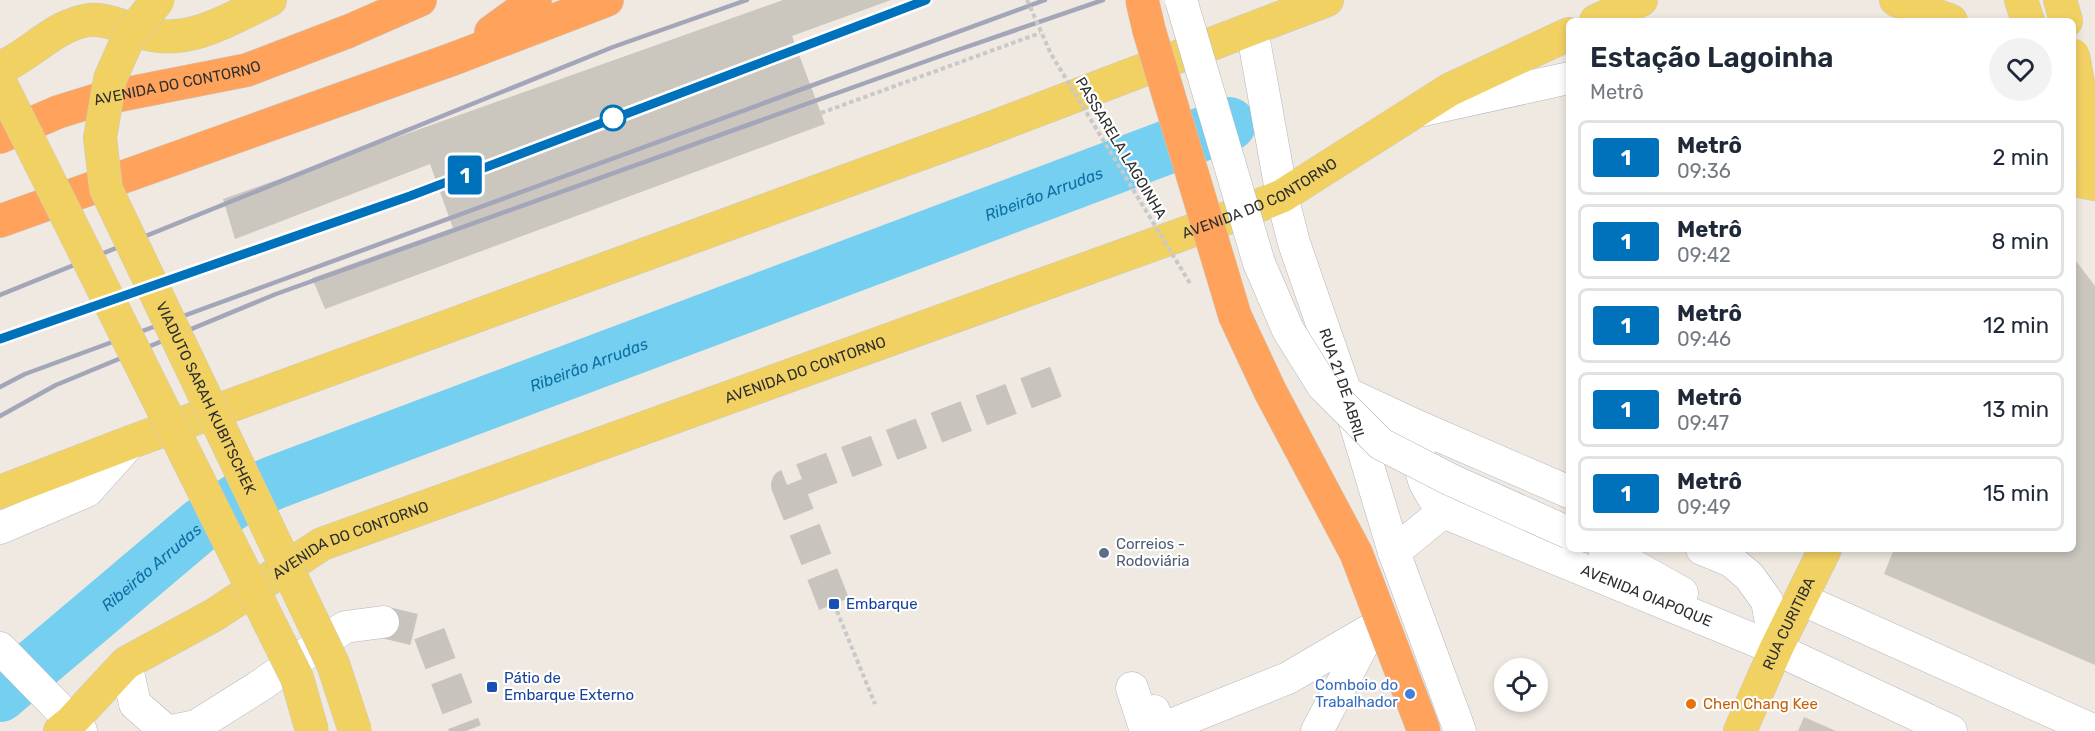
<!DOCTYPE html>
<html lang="pt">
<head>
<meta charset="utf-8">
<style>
  body { margin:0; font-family:Rubik,sans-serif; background:#f2f2f3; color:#1f2937; height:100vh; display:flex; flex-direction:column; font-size:22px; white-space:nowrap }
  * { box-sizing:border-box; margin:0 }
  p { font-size:20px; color:#747a83 }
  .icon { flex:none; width:33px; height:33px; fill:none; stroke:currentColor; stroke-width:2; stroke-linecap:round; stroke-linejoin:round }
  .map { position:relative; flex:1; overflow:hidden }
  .side { position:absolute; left:1566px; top:18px; width:510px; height:534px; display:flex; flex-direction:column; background:#fff; border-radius:9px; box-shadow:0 3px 9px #0003 }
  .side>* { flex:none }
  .badge { padding:0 12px; border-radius:4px; font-size:21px; line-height:39px }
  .fabs { position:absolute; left:1494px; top:658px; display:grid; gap:12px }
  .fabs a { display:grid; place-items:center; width:54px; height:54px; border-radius:50%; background:#fff; box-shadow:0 3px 9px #0003; font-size:30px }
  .map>.badge { position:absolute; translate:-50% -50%; box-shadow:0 0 0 3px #fff }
  .round { display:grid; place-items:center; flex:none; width:63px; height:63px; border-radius:32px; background:#f2f2f3 }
  .headline { display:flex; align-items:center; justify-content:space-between; height:102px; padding:0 24px }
  h1 { font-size:28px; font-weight:600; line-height:45px }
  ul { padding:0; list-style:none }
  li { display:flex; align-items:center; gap:18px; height:75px; margin:0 12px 9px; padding:0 12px; border:3px solid #e0e1e3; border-radius:9px }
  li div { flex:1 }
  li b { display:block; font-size:22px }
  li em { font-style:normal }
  li .badge { min-width:66px; font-weight:700; text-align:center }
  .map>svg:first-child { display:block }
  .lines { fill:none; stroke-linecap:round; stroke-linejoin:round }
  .river { stroke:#75cff0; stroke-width:54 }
  .building { fill:#cbc7bf }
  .minor-tunnel { stroke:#c8c4bd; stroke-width:32; stroke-dasharray:32 16; stroke-linecap:butt }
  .minor-casing { stroke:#b4b7c1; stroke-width:33 }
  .major-casing { stroke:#c9c9c9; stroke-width:34 }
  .highway-casing { stroke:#c9c9c9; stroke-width:34 }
  .path { stroke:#c9c9c9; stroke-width:4; stroke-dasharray:4.5 3; stroke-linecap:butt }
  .minor { stroke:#fff; stroke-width:32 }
  .major { stroke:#f2d163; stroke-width:33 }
  .highway { stroke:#ffa35c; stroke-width:33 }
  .rail { stroke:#a3a6b8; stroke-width:4.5 }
  .minor-bridge-casing { stroke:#b4b7c1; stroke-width:33; stroke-linecap:butt }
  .major-bridge-casing { stroke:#c9c9c9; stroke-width:34; stroke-linecap:butt }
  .highway-bridge-casing { stroke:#c9c9c9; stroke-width:34; stroke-linecap:butt }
  .path-bridge { stroke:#c9c9c9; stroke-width:4; stroke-dasharray:4.5 3; stroke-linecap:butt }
  .minor-bridge { stroke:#fff; stroke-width:32 }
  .major-bridge { stroke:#f2d163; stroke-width:33 }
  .highway-bridge { stroke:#ffa35c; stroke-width:33 }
  .line-casing { stroke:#fff; stroke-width:14 }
  .line { stroke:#0072bc; stroke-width:9 }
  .stop-dot { fill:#fff; stroke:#0072bc; stroke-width:3 }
  .service-dot { fill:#5c6f8a; stroke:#fff; stroke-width:2 }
  .transit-dot { fill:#1a4fb4; stroke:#fff; stroke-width:2 }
  .shop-dot { fill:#3f7fe0; stroke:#fff; stroke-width:2 }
  .food-dot { fill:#e8710a; stroke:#fff; stroke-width:2 }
  .labels { text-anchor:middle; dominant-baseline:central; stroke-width:4.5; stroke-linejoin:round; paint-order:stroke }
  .street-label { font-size:15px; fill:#2e2e2e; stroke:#fff }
  .service-label { font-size:15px; fill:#4e5e75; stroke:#fff; text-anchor:start }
  .transit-label { font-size:15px; fill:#164399; stroke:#fff; text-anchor:start }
  .shop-label { font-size:15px; fill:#366cbe; stroke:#fff; text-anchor:end }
  .food-label { font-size:15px; fill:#c56008; stroke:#fff; text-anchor:start }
  .water-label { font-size:16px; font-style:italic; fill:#0d6fa3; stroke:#fff }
</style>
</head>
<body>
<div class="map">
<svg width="2095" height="731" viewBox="0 0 2095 731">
  <rect width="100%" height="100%" fill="#efe9e1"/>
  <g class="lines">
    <path class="river" id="s1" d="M0 695 202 524 239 499 273 483 1229 124"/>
  </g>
  <g class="building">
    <path d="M783 0H891L792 36 825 124 325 309 312 278 453 228 430 164 235 239 223 199Z"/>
    <path d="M2073 257 2095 286V665L1884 574 1894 549H2073Z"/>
    <path d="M1804 717 1836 731H1798Z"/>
  </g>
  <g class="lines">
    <g class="minor-tunnel">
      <path d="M834 604 787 485 1063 379"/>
      <path d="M383 622 429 633 466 731"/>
    </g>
    <g class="minor-casing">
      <g id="minor">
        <path id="s2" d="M1252 29 1282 196 1294 243 1346 393 1394 552 1460 731"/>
        <path d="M1424 110 1569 78"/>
        <path d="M1346 393 1419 427 1569 492"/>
        <path d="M1419 443C1419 477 1424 485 1443 512"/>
        <path id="s3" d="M1443 512 1776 649 1951 731"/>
        <path d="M0 528 87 491 131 442"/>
        <path d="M1604 549 1682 593"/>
        <path d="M1702 549 1731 561 1749 576 1767 601 1776 649"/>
        <path d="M1394 552 1443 512"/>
        <path d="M1801 599 2095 731"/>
        <path d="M0 648 81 731"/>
        <path d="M126 663 135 704 166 731"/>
        <path d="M1132 688 1146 731"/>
        <path d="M1154 711 1161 729 1288 678 1370 630"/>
        <path d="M172 731 196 726 258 687 345 627 383 622"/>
        <path d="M1317 731 1370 631"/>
      </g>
    </g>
    <g class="major-casing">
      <g id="major">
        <path d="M1896 0 1951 21"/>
        <path d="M2021 0 2028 21"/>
        <path d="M2060 0 2066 21"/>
        <path d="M1596 21 1641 0"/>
        <path d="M0 68C31 55 54 25 89 20 110 18 132 32 152 35 194 43 233 17 270 0"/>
        <path d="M2073 180 2095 184"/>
        <path d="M0 492 131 442 983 131 1327 0"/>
        <path id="s4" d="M60 731 71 722 126 663 214 615 322 544 1241 213 1282 196 1449 90 1569 34"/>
        <path id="s5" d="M1740 731 1776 649 1825 549"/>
      </g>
    </g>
    <g class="highway-casing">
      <g id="highway">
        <path d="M491 32 535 0"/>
        <path id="s6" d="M0 137 58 112 100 99 247 70 349 31 420 0"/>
        <path d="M0 221 453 59 607 0"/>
      </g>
    </g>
    <g class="path">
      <path d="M821 113 1040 33"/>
      <path d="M834 604 875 704"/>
    </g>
    <use href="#minor" class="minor"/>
    <use href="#major" class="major"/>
    <use href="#highway" class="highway"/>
    <g class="rail">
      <path d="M0 295 613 47 747 0"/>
      <path d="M0 339 410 196 926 0"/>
      <path d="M0 387 25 374 1045 0"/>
      <path d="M0 416 56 385 276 294 949 53 1103 0"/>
    </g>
    <g class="minor-bridge-casing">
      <path id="minor-bridge" d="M1181 0 1259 263 1288 330 1323 386 1381 444 1451 480 1569 533"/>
    </g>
    <g class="major-bridge-casing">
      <g id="major-bridge">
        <path id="s7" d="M158 0 130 34 110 79 100 138 106 189 333 664 355 731"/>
        <path d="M2073 55 2090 150 2095 165"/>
        <path d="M1 84 297 678 312 731"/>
      </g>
    </g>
    <g class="highway-bridge-casing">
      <path id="highway-bridge" d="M1142 0 1149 30 1235 316 1270 391 1356 553 1424 731"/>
    </g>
    <path class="path-bridge" d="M1027 0 1051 54 1191 285"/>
    <use href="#minor-bridge" class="minor-bridge"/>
    <use href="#major-bridge" class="major-bridge"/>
    <use href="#highway-bridge" class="highway-bridge"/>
  </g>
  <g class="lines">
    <g class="line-casing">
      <path id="line" d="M0 339 410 196 926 0"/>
    </g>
    <use href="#line" class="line"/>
  </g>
  <circle class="stop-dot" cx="613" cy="118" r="12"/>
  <circle class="service-dot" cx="1104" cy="553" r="6"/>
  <g class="transit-dot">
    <rect x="828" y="598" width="12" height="12" rx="3"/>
    <rect x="486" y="681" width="12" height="12" rx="3"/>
  </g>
  <circle class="shop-dot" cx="1410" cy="694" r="6"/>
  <circle class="food-dot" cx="1691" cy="704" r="6"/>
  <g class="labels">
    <g class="street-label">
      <text stroke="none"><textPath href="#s6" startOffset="186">AVENIDA DO CONTORNO</textPath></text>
      <text transform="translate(1121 148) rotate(59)">PASSARELA LAGOINHA</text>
      <text stroke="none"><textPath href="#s4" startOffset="1324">AVENIDA DO CONTORNO</textPath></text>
      <text stroke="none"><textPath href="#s4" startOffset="838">AVENIDA DO CONTORNO</textPath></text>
      <text stroke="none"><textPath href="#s2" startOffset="368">RUA 21 DE ABRIL</textPath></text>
      <text stroke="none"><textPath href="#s7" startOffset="436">VIADUTO SARAH KUBITSCHEK</textPath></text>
      <text stroke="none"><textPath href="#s4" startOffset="352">AVENIDA DO CONTORNO</textPath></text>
      <text stroke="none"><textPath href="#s3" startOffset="220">AVENIDA OIAPOQUE</textPath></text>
      <text stroke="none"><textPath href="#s5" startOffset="118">RUA CURITIBA</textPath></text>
    </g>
    <g class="service-label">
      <text x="1116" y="544">Correios -<tspan x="1116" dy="17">Rodoviária</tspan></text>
    </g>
    <g class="transit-label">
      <text x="846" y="604">Embarque</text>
      <text x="504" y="678">Pátio de<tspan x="504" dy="17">Embarque Externo</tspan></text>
    </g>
    <g class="shop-label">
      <text x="1398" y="685">Comboio do<tspan x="1398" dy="17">Trabalhador</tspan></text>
    </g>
    <g class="food-label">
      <text x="1703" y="704">Chen Chang Kee</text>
    </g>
    <g class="water-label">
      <text stroke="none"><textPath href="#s1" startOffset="1170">Ribeirão Arrudas</textPath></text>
      <text stroke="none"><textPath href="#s1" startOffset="684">Ribeirão Arrudas</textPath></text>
      <text stroke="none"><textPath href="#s1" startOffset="198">Ribeirão Arrudas</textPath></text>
    </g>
  </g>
</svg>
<div class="fabs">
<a><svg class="icon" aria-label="locate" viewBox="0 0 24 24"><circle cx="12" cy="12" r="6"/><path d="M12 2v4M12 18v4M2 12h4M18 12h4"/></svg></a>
</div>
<b class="badge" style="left:465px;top:175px;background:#0072bc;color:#fff">1</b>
<section class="side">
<div class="headline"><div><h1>Estação Lagoinha</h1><p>Metrô</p></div><a class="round"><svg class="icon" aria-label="heart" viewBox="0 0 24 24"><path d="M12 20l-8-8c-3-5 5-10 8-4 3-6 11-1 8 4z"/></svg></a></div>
<ul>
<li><span class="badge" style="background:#0072bc;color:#fff">1</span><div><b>Metrô</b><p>09:36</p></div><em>2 min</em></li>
<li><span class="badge" style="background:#0072bc;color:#fff">1</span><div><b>Metrô</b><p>09:42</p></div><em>8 min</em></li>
<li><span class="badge" style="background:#0072bc;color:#fff">1</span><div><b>Metrô</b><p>09:46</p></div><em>12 min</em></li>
<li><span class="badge" style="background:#0072bc;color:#fff">1</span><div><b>Metrô</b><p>09:47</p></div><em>13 min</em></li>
<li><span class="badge" style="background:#0072bc;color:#fff">1</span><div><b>Metrô</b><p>09:49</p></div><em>15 min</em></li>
</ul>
</section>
</div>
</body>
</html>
